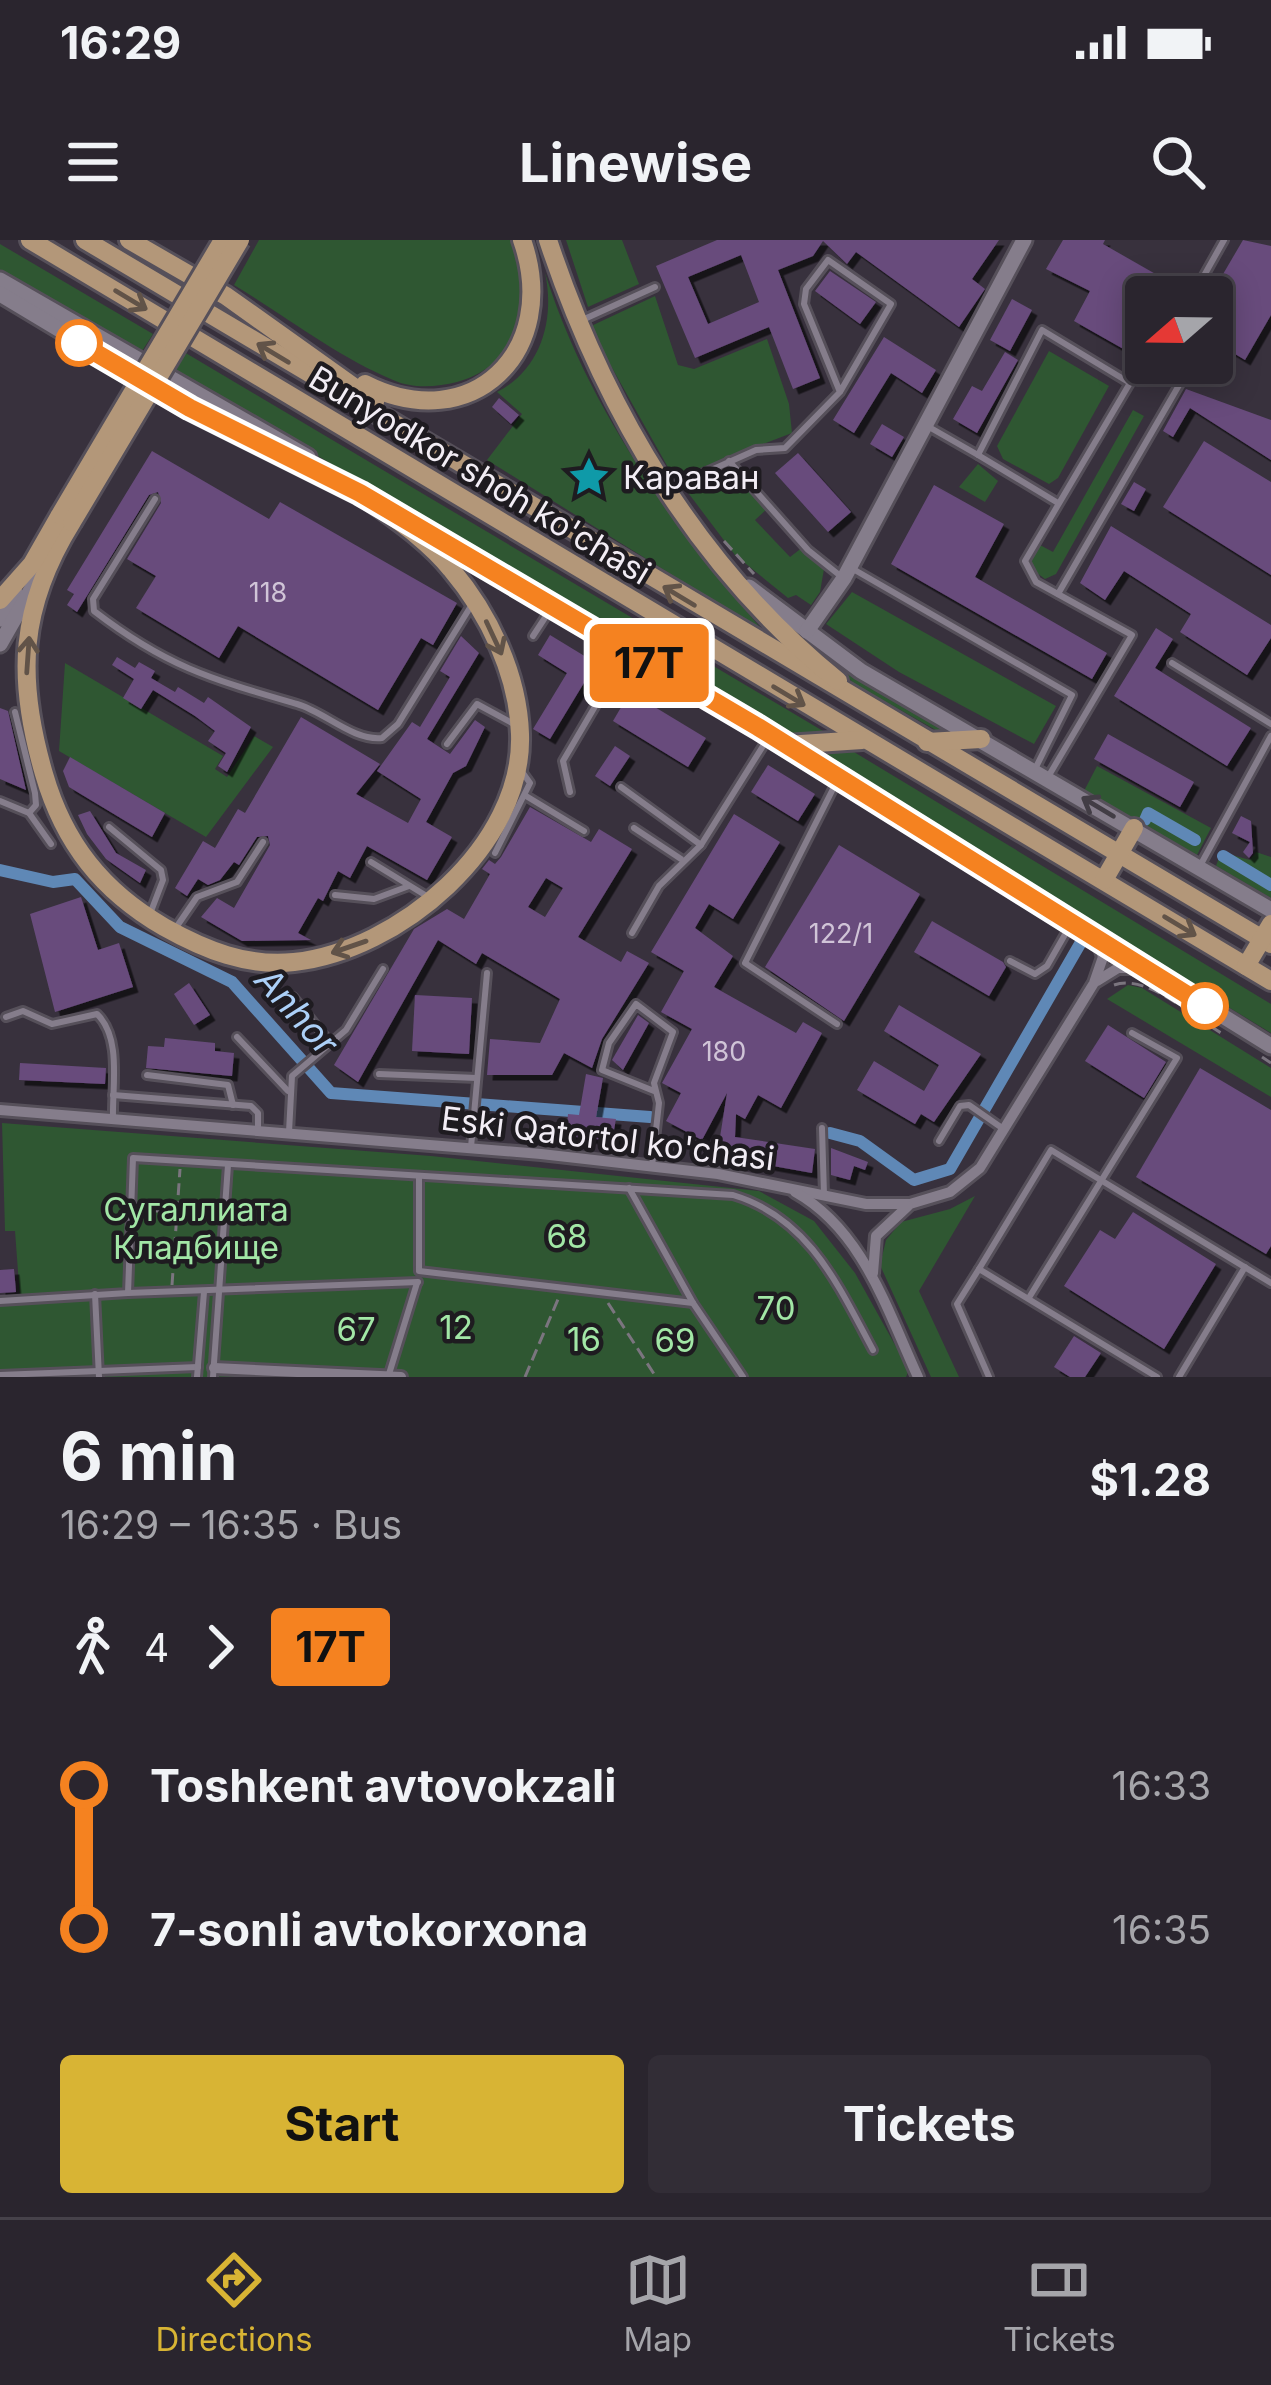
<!DOCTYPE html>
<html lang="en">
<head>
<meta charset="utf-8">
<style>
  body { margin:0; font-family:Inter,sans-serif; background:#322d36; color:#f1f3f6; height:100vh; display:flex; flex-direction:column; font-size:45px; white-space:nowrap }
  * { box-sizing:border-box; margin:0 }
  p { font-size:39px; color:#a5a5aa }
  .icon { flex:none; width:66px; height:66px; fill:none; stroke:currentColor; stroke-width:2; stroke-linecap:round; stroke-linejoin:round }
  .map { position:relative; height:1137px; overflow:hidden }
  .drawer { display:flex; flex-direction:column; background:#2a252e; flex:1 }
  .drawer>* { flex:none }
  .badge { padding:0 24px; border-radius:9px; font-size:42px; line-height:78px }
  .needle { width:78px; rotate:250deg }
  .controls { position:absolute; left:1125px; top:36px; display:grid; gap:24px }
  .controls a { display:grid; place-items:center; width:108px; height:108px; border-radius:12px; background:#2a252e; box-shadow:0 6px 30px #0003,0 0 0 3px #46424a; font-size:60px }
  .map>.badge { position:absolute; translate:-50% -50%; box-shadow:0 0 0 6px #fff }
  .legs { display:flex; align-items:center; gap:18px; height:132px; padding:0 60px; font-size:39px }
  .legs p { margin-inline-start:auto }
  .headline { display:flex; align-items:center; justify-content:space-between; height:204px; padding:0 60px }
  h1 { font-size:66px; font-weight:700; line-height:90px }
  .cta { display:flex; gap:24px; margin-top:auto; padding:24px 60px }
  .cta a { flex:1; height:138px; border-radius:12px; background:#d8b434; color:#111; font-size:48px; font-weight:700; line-height:138px; text-align:center }
  .cta a+a { background:#322d36; color:#f1f3f6 }
  ul { padding:0 60px; list-style:none }
  li { display:flex; align-items:center; gap:42px; height:144px; font-size:45px }
  li i { display:grid; place-items:center; width:18px; height:100%; margin:0 15px; background:currentColor }
  li i::after { content:''; width:30px; height:30px; margin:-15px; border:9px solid; border-radius:50%; background:#2a252e }
  li p { margin-inline-start:auto }
  li:first-child i { background:linear-gradient(#0000 50%,currentColor 0) }
  li:last-child i { background:linear-gradient(currentColor 50%,#0000 0) }
  .status { display:flex; justify-content:space-between; align-items:center; height:84px; padding:0 60px; background:#2a252e; direction:ltr }
  .status svg { height:33px; fill:currentColor }
  header { display:flex; justify-content:space-between; align-items:center; height:156px; padding:0 60px; background:#2a252e; font-size:54px; font-weight:700 }
  .tabs { display:flex; justify-content:space-around; align-items:center; height:168px; border-top:3px solid #46424a; background:#2a252e; font-size:33px; color:#a5a5aa }
  .tabs a { display:grid; justify-items:center; gap:6px }
  .tabs .on { color:#d8b434 }
  .map>svg:first-child { display:block }
  .green { fill:#2f5732 }
  .lines { fill:none; stroke-linecap:round; stroke-linejoin:round }
  .canal { stroke:#5f88b6; stroke-width:12 }
  .building { fill:#684b7c; fill-rule:evenodd; filter:url(#shadow) }
  .lane-casing { stroke:#56505a; stroke-width:12 }
  .street-casing { stroke:#56505a; stroke-width:16 }
  .secondary-casing { stroke:#56505a; stroke-width:21 }
  .primary-casing { stroke:#56505a; stroke-width:24 }
  .path { stroke:#7b757f; stroke-width:3; stroke-dasharray:12 6; stroke-linecap:butt }
  .lane { stroke:#857d8b; stroke-width:6 }
  .street { stroke:#857d8b; stroke-width:10 }
  .secondary { stroke:#857d8b; stroke-width:15 }
  .primary { stroke:#b39779; stroke-width:18 }
  .primary-bridge-casing { stroke:#56505a; stroke-width:24; stroke-linecap:butt }
  .primary-bridge { stroke:#b39779; stroke-width:18 }
  .oneway { stroke:#615348 }
  .oneway2 { stroke:#423d45 }
  .line-1-casing { stroke:#fff; stroke-width:27 }
  .line-1 { stroke:#f58220; stroke-width:18 }
  .stop-1-dot { fill:#fff; stroke:#f58220; stroke-width:6 }
  .labels { text-anchor:middle; dominant-baseline:central; stroke-width:9; stroke-linejoin:round; paint-order:stroke }
  .number-label { font-size:27px; fill:#d0c4d7 }
  .street-label { font-size:33px; fill:#f2edf5; stroke:#1e1b20 }
  .poi-label { font-size:33px; fill:#f2edf5; stroke:#1e1b20; text-anchor:start }
  .park-label { font-size:33px; fill:#a2e7a6; stroke:#1e1b20 }
  .water-label { font-size:36px; font-style:italic; fill:#acd0f7; stroke:#1e1b20 }
</style>
</head>
<body>
<div class="status"><b>16:29</b><svg viewBox="0 0 49 12"><path d="M0 12V9h3v3zM5 12V6h3v6zM10 12V3h3v9zM15 12V0h3v12zM26 1h20v11H26zM47 4h2v5h-2z"/></svg></div>
<header><svg class="icon" aria-label="menu" viewBox="0 0 24 24"><path d="M4 6h16M4 12h16M4 18h16"/></svg>Linewise<svg class="icon" aria-label="search" viewBox="0 0 24 24"><circle cx="10" cy="10" r="6"/><path d="M15 15l6 6"/></svg></header>
<div class="map">
<svg width="1271" height="1137" viewBox="0 0 1271 1137">
  <defs>
    <filter id="shadow"><feDropShadow dx="5.5" dy="5.5" stdDeviation="0" flood-color="#0009"/></filter>
  </defs>
  <rect width="100%" height="100%" fill="#38313d"/>
  <g class="green">
    <path d="M259 0H512C531 58 525 123 457 142 437 147 413 149 393 140 338 117 285 76 234 45Z"/>
    <path d="M566 0H622L639 44 588 67Z"/>
    <path d="M0 4 153 94 142 111 0 33Z"/>
    <path d="M545 33C589 171 672 282 764 392L487 220 522 174 497 152C542 129 555 78 545 33Z"/>
    <path d="M655 56 678 125 694 129 767 99 789 164 792 193 674 238 589 87Z"/>
    <path d="M1049 111 1109 146 1058 238 1049 244 1003 219 997 206Z"/>
    <path d="M184 112 823 491 807 496 776 490 174 130Z"/>
    <path d="M1133 170 1144 176 1056 334 1045 339 1033 330 1031 321 1040 305 1053 312Z"/>
    <path d="M978 224 998 241 985 262 959 247Z"/>
    <path d="M735 230 768 268 755 280 790 317 803 307 824 329 820 352 811 365 796 355 788 358 735 315 686 250Z"/>
    <path d="M852 352 1056 466 1034 504 899 432 826 384Z"/>
    <path d="M800 397 884 456 955 493H941L856 445Z"/>
    <path d="M65 423 223 516 215 529 227 537 254 496 273 507 206 597 59 511Z"/>
    <path d="M854 512 1271 764V793L818 518 819 513Z"/>
    <path d="M1097 526 1211 588 1197 615 1084 551Z"/>
    <path d="M1221 612 1250 620 1256 612 1271 617V658L1216 626Z"/>
    <path d="M1128 745 1142 748 1271 828V857L1107 759Z"/>
    <path d="M2 883 431 916 759 951 814 981 855 1033 909 1130 906 1137H0V1061L20 1058 15 991H5Z"/>
    <path d="M975 956 919 1051 959 1137H931L880 1025 886 1000 901 982 950 969Z"/>
  </g>
  <g class="lines">
    <g class="canal">
      <path d="M1145 580 1148 573 1195 600"/>
      <path d="M1223 616 1271 645"/>
      <path d="M0 630 53 642 75 639 120 687 232 742 331 853 650 877"/>
      <path d="M830 893 860 901 914 940 950 929 1084 697"/>
    </g>
  </g>
  <g class="building">
    <path d="M717 0H999L972 39 985 49 959 87 856 12 847 24 823 1 813 16 778 30 820 138 793 149 769 87 695 118 656 26ZM741 15 759 62 708 84 688 37Z"/>
    <path d="M1063 0H1105L1103 4 1173 44 1166 57H1146V93L1134 115 1074 81 1090 51 1046 29Z"/>
    <path d="M1243 0 1271 6V75L1245 120 1212 100V53Z"/>
    <path d="M830 31 876 62 860 84 815 51Z"/>
    <path d="M1012 59 1032 70 1010 111 990 100Z"/>
    <path d="M884 97 936 130 922 153 891 133 854 193 833 180Z"/>
    <path d="M1005 112 1018 120 977 193 953 179 972 146 982 151Z"/>
    <path d="M1186 149 1271 180V220L1190 168 1173 197 1163 191Z"/>
    <path d="M499 158 519 175 511 184 492 167Z"/>
    <path d="M882 184 904 197 892 217 870 204Z"/>
    <path d="M1204 201 1271 242V335L1163 267Z"/>
    <path d="M152 211 269 279 280 262 457 363 433 405 421 398 378 470 238 386 219 418 136 368 156 336 127 319 161 263 158 252 149 255 77 372 67 365 74 354 67 350Z"/>
    <path d="M798 213 851 272 828 292 775 233Z"/>
    <path d="M1134 242 1146 249 1134 271 1121 264Z"/>
    <path d="M934 245 1004 284 975 337 1107 413 1092 439 891 324Z"/>
    <path d="M1111 286 1271 385V398L1247 435 1180 392 1191 374 1124 331 1105 360 1080 343Z"/>
    <path d="M1156 388 1173 399 1155 428 1251 488 1227 526 1114 456Z"/>
    <path d="M550 395 596 423 550 499 533 489 567 433 538 415Z"/>
    <path d="M461 396 479 413 427 499 450 514 475 480 485 487 466 526 453 533 426 582 452 597 427 640 367 606 350 638 338 631 323 661 318 658 298 693 311 700 242 701 201 677 217 658 234 668 270 605 268 596 257 597 239 625 234 622 220 640 208 645 198 639 187 656 175 648 203 601 215 608 238 569 245 573 301 477 380 524 356 554 408 583 421 559 377 531 412 482 420 487 450 437 440 431Z"/>
    <path d="M117 417 135 428 139 422 155 431 151 438 175 452 178 447 204 463 208 457 251 487 227 532 218 526 226 513 208 501 215 491 195 476 153 450 141 469 123 458 134 439 112 425Z"/>
    <path d="M630 452 706 498 688 527 613 481Z"/>
    <path d="M0 468 8 471 26 550 0 539Z"/>
    <path d="M1108 494 1194 542 1180 567 1094 519Z"/>
    <path d="M615 506 630 516 610 546 595 536Z"/>
    <path d="M70 517 165 573 152 597 69 547 63 531Z"/>
    <path d="M768 525 815 554 798 581 751 552Z"/>
    <path d="M530 567 591 602 599 589 632 609 578 697 621 722 627 711 649 723 602 799 592 828 564 813 552 835H487L490 799 540 803 560 759 482 713 476 724 438 700 358 842 334 825 414 689 447 669 464 679 490 634 482 629 489 620 495 624 501 617ZM546 638 563 648 545 677 528 667Z"/>
    <path d="M90 571 116 613 146 630 140 643 106 619 87 594 78 575Z"/>
    <path d="M734 574 780 602 733 679 709 664 695 688 733 716 714 747 796 793 803 782 822 793 781 868 758 855 745 879 736 874 735 897 815 909 812 933 717 916 727 853 702 900 666 881 681 853 662 843 692 789 661 772 684 731 651 712Z"/>
    <path d="M1241 576 1251 581 1253 613 1249 618 1243 612 1250 602 1232 593Z"/>
    <path d="M839 605 920 654 844 781 765 727Z"/>
    <path d="M81 657 98 710 119 703 133 747 55 772 30 674Z"/>
    <path d="M932 681 1003 722 1006 727 989 756 914 712Z"/>
    <path d="M189 743 210 775 194 785 174 754Z"/>
    <path d="M415 755 472 758 469 814 412 811Z"/>
    <path d="M899 765 981 814 934 882 921 874 915 884 857 850 874 821 924 851 939 825 884 791Z"/>
    <path d="M638 775 649 783 623 830 612 820Z"/>
    <path d="M1108 785 1166 822 1144 858 1085 821Z"/>
    <path d="M165 798 215 803V811L234 813 232 836 146 828 148 806 164 807Z"/>
    <path d="M20 823 106 828 105 844 19 840Z"/>
    <path d="M1200 828 1271 870V1006L1266 1014 1136 937Z"/>
    <path d="M586 834 603 838 596 877 616 879 614 890 621 891 616 901 566 896 568 874 579 875Z"/>
    <path d="M831 908 868 922 865 930 854 926 850 940 831 935Z"/>
    <path d="M1133 972 1216 1024 1164 1109 1064 1046 1100 990 1115 999Z"/>
    <path d="M14 1029 16 1052 0 1053V1030Z"/>
    <path d="M1074 1096 1101 1113 1085 1137H1070L1054 1127Z"/>
  </g>
  <g class="lines">
    <g class="lane-casing">
      <g id="lane">
        <path d="M1192 57 1224 0"/>
        <path d="M580 81 655 47"/>
        <path d="M1130 143 1146 123"/>
        <path d="M929 187 978 215"/>
        <path d="M729 221 808 310 843 338"/>
        <path d="M673 247 756 210 785 208 840 152 891 64 828 20 806 49 804 64 840 152"/>
        <path d="M155 259 93 359 94 371C167 427 211 439 297 464 325 472 353 501 382 498L398 484 471 366"/>
        <path d="M853 329 1072 455 1035 529"/>
        <path d="M1058 354 1189 128"/>
        <path d="M533 396 550 370"/>
        <path d="M1172 423 1271 484"/>
        <path d="M15 472 35 553 36 565 29 573"/>
        <path d="M447 504 477 464 512 483"/>
        <path d="M1048 537 1132 395 1036 342 1025 321 1130 143 1042 90 978 215 1058 263"/>
        <path d="M621 547 701 605"/>
        <path d="M570 552 563 521 627 412"/>
        <path d="M526 556 584 591"/>
        <path d="M0 561 29 573 51 604"/>
        <path d="M109 587 161 630 163 640 150 674"/>
        <path d="M634 588 681 619"/>
        <path d="M495 613 530 543 520 529"/>
        <path d="M371 622 425 655"/>
        <path d="M1201 624 1271 496"/>
        <path d="M335 655 374 659 409 646"/>
        <path d="M175 689 197 657 237 642 263 602"/>
        <path d="M632 693 659 646 701 605 768 498"/>
        <path d="M1010 721 1035 734 1047 726 1071 684"/>
        <path d="M293 757 331 804"/>
        <path d="M6 777 23 771 52 784 97 774C122 798 112 847 113 879"/>
        <path d="M837 784 745 723 837 541"/>
        <path d="M237 797 288 851"/>
        <path d="M379 834 477 838"/>
        <path d="M147 835 228 845 233 865"/>
        <path d="M113 855 251 866 258 873V889"/>
        <path d="M822 888 824 955"/>
        <path d="M289 892 292 836 346 790 383 729"/>
        <path d="M939 901 960 866 969 865 1002 888"/>
        <path d="M471 907 487 733"/>
        <path d="M652 926 659 863 654 843 673 792 636 764 609 803 602 830 654 851"/>
        <path d="M419 937V1030"/>
        <path d="M629 948 693 1063 743 1137"/>
        <path d="M979 1029 1051 910 1271 1043"/>
        <path d="M419 1031 693 1063"/>
        <path d="M128 1053 418 1042"/>
        <path d="M95 1054 99 1137"/>
        <path d="M1030 1056 1177 818 1132 793"/>
        <path d="M0 1061 128 1053 133 918 733 955C809 978 838 1045 873 1110"/>
        <path d="M389 1134 417 1043"/>
        <path d="M0 1135 198 1127"/>
        <path d="M197 1137 204 1052"/>
        <path d="M213 1137 228 925"/>
        <path d="M989 1137 957 1064 979 1029 1157 1137"/>
        <path d="M1179 1137 1245 1027"/>
      </g>
    </g>
    <g class="street-casing">
      <g id="street">
        <path d="M1097 741 1118 728H1140"/>
        <path d="M0 870 541 914 718 934 866 964H910L950 952 980 928 1094 743 1103 717 1097 698"/>
        <path d="M795 952C863 990 887 1070 918 1137"/>
        <path d="M873 1033 876 996 908 966"/>
        <path d="M214 1128 401 1137"/>
      </g>
    </g>
    <g class="secondary-casing">
      <g id="secondary">
        <path d="M0 40 308 217"/>
        <path d="M0 54 190 168 370 259"/>
        <path d="M416 287 757 487 1271 806"/>
        <path d="M749 347 861 431 1271 670"/>
        <path d="M0 379 15 352"/>
        <path d="M807 391 844 338 1024 0"/>
        <path d="M0 404 40 334"/>
      </g>
    </g>
    <g class="primary-casing">
      <g id="primary">
        <path d="M30 0 1271 741"/>
        <path d="M85 0 1271 704"/>
        <path d="M129 0 226 56 375 162"/>
        <path d="M548 0C604 169 698 328 838 441"/>
        <path d="M365 144C472 198 561 111 522 0"/>
        <path d="M72 282C19 367 16 438 44 534 64 603 102 651 164 687 205 710 247 727 294 722 398 711 524 606 520 494 518 434 489 374 451 329 426 298 391 276 360 253"/>
        <path d="M0 360 32 324 60 275"/>
        <path d="M927 502 981 499"/>
        <path d="M786 505 862 500"/>
        <path d="M1104 640 1134 588"/>
        <path d="M1246 726 1271 684"/>
      </g>
    </g>
    <g class="path">
      <path d="M724 301 754 334"/>
      <path d="M1114 745C1147 733 1194 778 1223 794"/>
      <path d="M1262 817 1271 823"/>
      <path d="M137 971H218"/>
      <path d="M137 1012 211 1014"/>
      <path d="M172 1045 180 929"/>
      <path d="M608 1063 656 1137"/>
      <path d="M525 1137 559 1057"/>
    </g>
    <use href="#lane" class="lane"/>
    <use href="#street" class="street"/>
    <use href="#secondary" class="secondary"/>
    <use href="#primary" class="primary"/>
    <g class="primary-bridge-casing">
      <g id="primary-bridge">
        <path d="M60 275 223 0"/>
        <path d="M72 282 240 0"/>
      </g>
    </g>
    <use href="#primary-bridge" class="primary-bridge"/>
  </g>
  <defs><path id="oneway-shaft" d="M-6 0H5M1.5-3L5.5 0L1.5 3" fill="none" stroke-width="1.6" stroke-linecap="round" stroke-linejoin="round" transform="scale(3)"/></defs>
  <g class="oneway">
    <use href="#oneway-shaft" transform="translate(131 60) rotate(31)"/>
    <use href="#oneway-shaft" transform="translate(273 113) rotate(-149)"/>
    <use href="#oneway-shaft" transform="translate(679 356) rotate(-149)"/>
    <use href="#oneway-shaft" transform="translate(494 398) rotate(65)"/>
    <use href="#oneway-shaft" transform="translate(28 415) rotate(-86)"/>
    <use href="#oneway-shaft" transform="translate(789 456) rotate(31)"/>
    <use href="#oneway-shaft" transform="translate(1180 686) rotate(31)"/>
    <use href="#oneway-shaft" transform="translate(349 707) rotate(161)"/>
  </g>
  <use class="oneway2" href="#oneway-shaft" transform="translate(1098 567) rotate(-149)"/>
  <g class="lines">
    <g class="line-1-casing">
      <path id="line-1" d="M79 103 190 168 360 253 758 487 1205 766"/>
    </g>
    <use href="#line-1" class="line-1"/>
  </g>
  <defs>
    <g id="sight-bare" transform="scale(3.24)"><path d="M0-6L1.8-2.2L6-1.7L2.9 1.2L3.7 5.4L0 3.3L-3.7 5.4L-2.9 1.2L-6-1.7L-1.8-2.2Z" fill="#0f9aa8" stroke="#1e1b20" stroke-width="2.5" paint-order="stroke"/></g>
  </defs>
  <g fill-rule="evenodd">
    <use href="#sight-bare" x="589" y="237"/>
  </g>
  <g class="stop-1-dot">
    <circle cx="79" cy="103" r="21"/>
    <circle cx="1205" cy="766" r="21"/>
  </g>
  <g class="labels">
    <g class="number-label">
      <text x="268" y="352">118</text>
      <text x="841" y="693">122/1</text>
      <text x="724" y="811">180</text>
    </g>
    <g class="street-label">
      <text transform="translate(480 235) rotate(31)">Bunyodkor shoh ko'chasi</text>
      <text transform="translate(608 898) rotate(7)">Eski Qatortol ko'chasi</text>
    </g>
    <g class="poi-label">
      <text x="623" y="237">Караван</text>
    </g>
    <g class="park-label">
      <text x="196" y="969">Сугаллиата<tspan x="196" dy="38">Кладбище</tspan></text>
      <text x="567" y="996">68</text>
      <text x="776" y="1068">70</text>
      <text x="456" y="1087">12</text>
      <text x="356" y="1089">67</text>
      <text x="584" y="1099">16</text>
      <text x="675" y="1100">69</text>
    </g>
    <g class="water-label">
      <text transform="translate(297 771) rotate(48)">Anhor</text>
    </g>
  </g>
</svg>
<div class="controls">
<a><svg class="needle" viewBox="-14 -14 28 28"><path d="M0-13l5 13h-10z" fill="#e53935"/><path d="M0 13l5-13h-10z" fill="#a5a5aa"/></svg></a>
</div>
<b class="badge" style="left:649px;top:423px;background:#f58220;color:#111">17T</b>
</div>
<section class="drawer">
<div class="headline"><div><h1>6 min</h1><p>16:29 – 16:35 · Bus</p></div><b>$1.28</b></div>
<div class="legs"><svg class="icon" aria-label="walk" viewBox="0 0 24 24"><circle cx="13" cy="4" r="2"/><path d="M13 8l-2 6 4 7M11 14l-3 7M7 12l3-4h3l4 4"/></svg>4<svg class="icon" aria-label="forward" viewBox="0 0 24 24"><path d="M9 5l7 7-7 7"/></svg><b class="badge" style="background:#f58220;color:#111">17T</b></div>
<ul>
<li><i style="color:#f58220"></i><b>Toshkent avtovokzali</b><p>16:33</p></li>
<li><i style="color:#f58220"></i><b>7-sonli avtokorxona</b><p>16:35</p></li>
</ul>
<div class="cta"><a>Start</a><a>Tickets</a></div>
</section>
<nav class="tabs">
<a class="on"><svg class="icon" aria-label="directions" viewBox="0 0 24 24"><path d="M12 3l9 9-9 9-9-9zM9 14v-3h6M13 9l2 2-2 2"/></svg>Directions</a>
<a><svg class="icon" aria-label="map" viewBox="0 0 24 24"><path d="M3 6l6-2 6 2 6-2v14l-6 2-6-2-6 2zM9 4v14M15 6v14"/></svg>Map</a>
<a><svg class="icon" aria-label="tickets" viewBox="0 0 24 24"><path d="M3 7h18v10H3zM15 7v10"/></svg>Tickets</a>
</nav>
</body>
</html>
